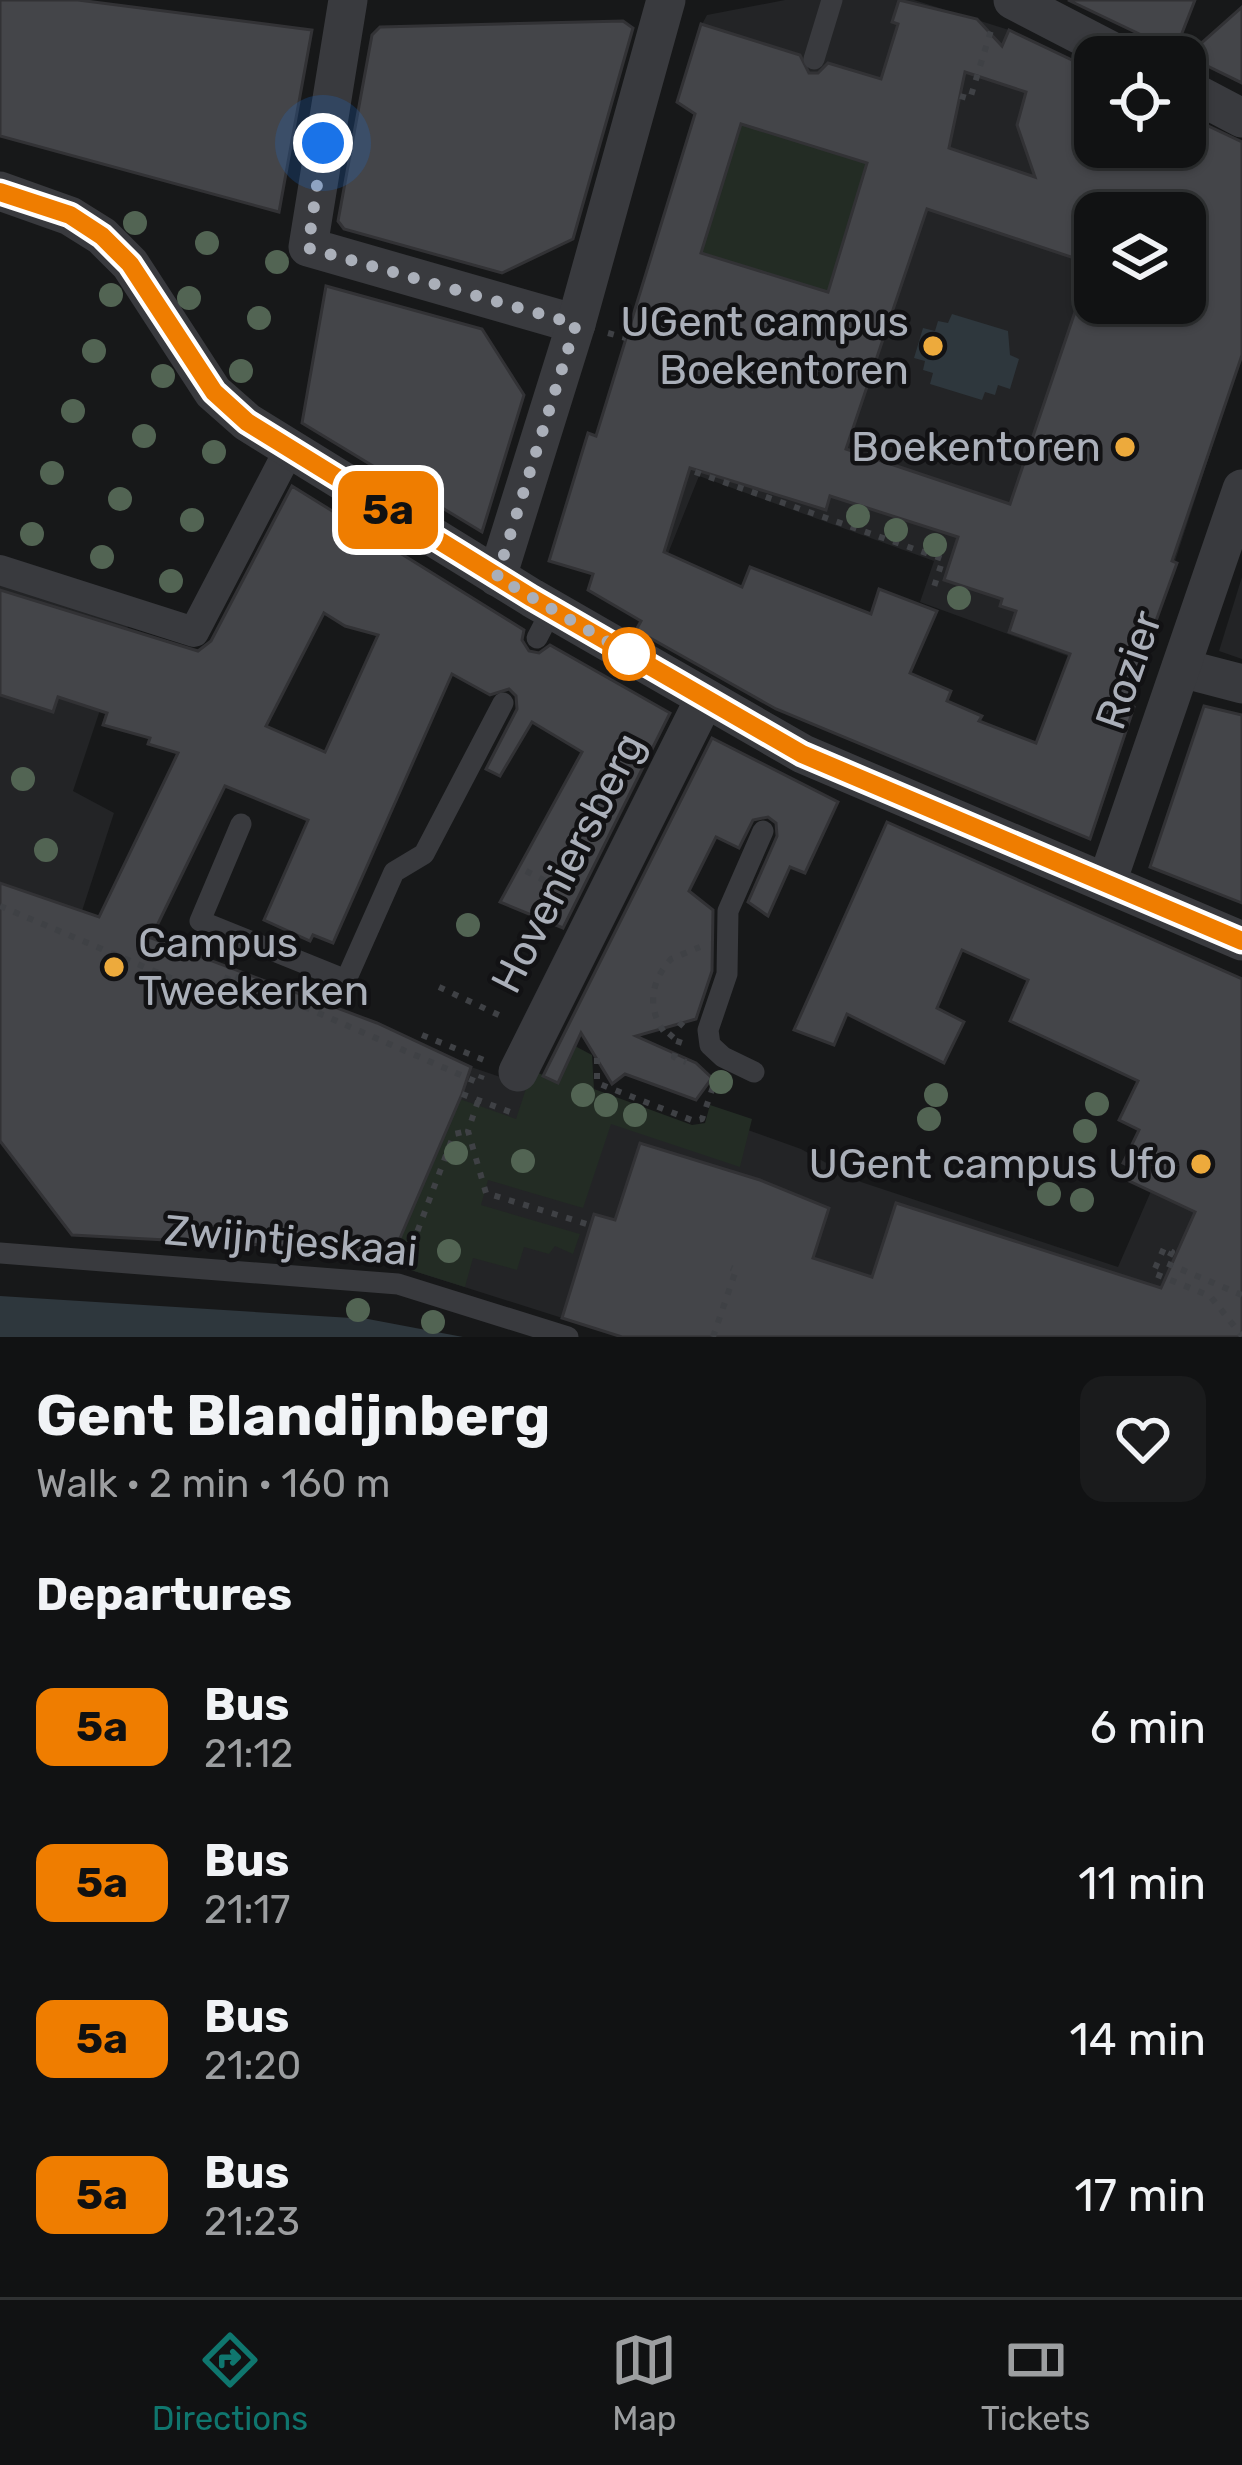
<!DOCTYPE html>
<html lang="en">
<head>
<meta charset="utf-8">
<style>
  body { margin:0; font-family:Rubik,sans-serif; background:#1a1b1c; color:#f1f3f6; height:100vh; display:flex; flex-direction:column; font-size:45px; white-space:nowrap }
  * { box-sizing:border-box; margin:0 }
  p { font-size:39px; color:#9c9ea0 }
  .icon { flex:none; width:66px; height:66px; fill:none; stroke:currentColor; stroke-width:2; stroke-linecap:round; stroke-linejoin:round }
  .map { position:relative; height:1337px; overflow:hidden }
  .panel { display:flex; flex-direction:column; background:#111213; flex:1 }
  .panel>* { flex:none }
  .badge { padding:0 24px; border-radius:18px; font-size:42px; line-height:78px }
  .tools { position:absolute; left:1074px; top:36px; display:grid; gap:24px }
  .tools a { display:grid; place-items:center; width:132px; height:132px; border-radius:24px; background:#111213; box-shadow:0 3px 9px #0004,0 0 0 3px #303233; font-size:60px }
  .you { position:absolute; width:60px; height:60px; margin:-30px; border:9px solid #fff; border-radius:50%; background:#1a73e8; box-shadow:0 0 0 18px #1a73e833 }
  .map>.badge { position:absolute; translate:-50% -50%; box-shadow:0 0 0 6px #fff }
  h2 { padding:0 36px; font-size:45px; line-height:108px }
  .round { display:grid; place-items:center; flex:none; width:126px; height:126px; border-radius:24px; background:#1a1b1c }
  .head { display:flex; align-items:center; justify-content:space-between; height:204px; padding:0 36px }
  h1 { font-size:57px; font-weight:700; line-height:90px }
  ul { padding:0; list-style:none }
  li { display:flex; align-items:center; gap:36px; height:156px; padding:0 36px }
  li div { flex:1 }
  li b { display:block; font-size:45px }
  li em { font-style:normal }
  li .badge { min-width:132px; font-weight:700; text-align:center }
  .menu { display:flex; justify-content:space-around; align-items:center; height:168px; border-top:3px solid #303233; background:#111213; font-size:33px; color:#9c9ea0 }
  .menu a { display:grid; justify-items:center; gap:6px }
  .menu .active { color:#0f766e }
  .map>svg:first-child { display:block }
  .built { fill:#232426; fill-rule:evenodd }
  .green { fill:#232c24 }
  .water { fill:#2e373d }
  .building { fill:#444549; stroke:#323235; stroke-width:3; fill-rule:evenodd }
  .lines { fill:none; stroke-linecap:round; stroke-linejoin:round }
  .path { stroke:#3f4145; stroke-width:6; stroke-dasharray:6 9; stroke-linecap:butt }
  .service { stroke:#393a3e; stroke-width:21 }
  .pedestrian { stroke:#393a3e; stroke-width:30 }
  .minor { stroke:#393a3e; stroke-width:39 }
  .tree { fill:#526453 }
  .line-casing { stroke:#fff; stroke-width:27 }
  .line { stroke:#ef7d00; stroke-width:18 }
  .walk { stroke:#aaafb9; stroke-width:12; stroke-dasharray:0 21.6 }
  .poi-dot { fill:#edaa3c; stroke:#121214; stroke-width:4.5 }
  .stop-dot { fill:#fff; stroke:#ef7d00; stroke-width:6 }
  .labels { text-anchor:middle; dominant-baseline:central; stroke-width:9; stroke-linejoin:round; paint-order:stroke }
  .poi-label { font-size:42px; fill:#aaafb9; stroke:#121214; text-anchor:end }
  .street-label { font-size:42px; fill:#aaafb9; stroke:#121214 }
</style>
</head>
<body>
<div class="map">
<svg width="1242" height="1337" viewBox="0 0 1242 1337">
  <rect width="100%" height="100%" fill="#171819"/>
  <g class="built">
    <path d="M785 0H914L1009 30 1095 71V147H1185V115L1242 142V355L1136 681 920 602 934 561 699 476 641 621 588 590 592 574 550 560 588 433 596 435 696 109 677 101 701 26 707 15ZM1095 213H1185V303H1095Z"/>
    <path d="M1242 577V659L1219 651Z"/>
    <path d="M0 580 129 623 73 791 114 813 82 911 377 1023 471 1067 740 1158 748 1130 801 1149 861 1182 1118 1267 1242 982V1337H622L395 1265 394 1252 72 1235 0 1141Z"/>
  </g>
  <g class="green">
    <path d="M741 124 867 163 828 292 701 253Z"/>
    <path d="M575 1046 592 1055 594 1089 692 1125 705 1123 710 1105 752 1119 740 1167 611 1124 583 1208 488 1180 481 1205 580 1234 573 1254 555 1246 549 1254 524 1247 517 1270 473 1258 465 1287 395 1265 394 1252 460 1099 516 1119 532 1070 558 1082Z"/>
  </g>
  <g class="water">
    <path d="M952 314 1008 331 1010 355 1019 359 1010 389 998 385 995 395 985 392 982 400 930 384 933 373 923 370 925 361 914 358 923 328 935 331 938 321 948 323Z"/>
    <path d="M0 1296 368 1319 463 1337H0Z"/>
  </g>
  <g class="building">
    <path d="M0 0H78L312 30 279 212 0 136Z"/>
    <path d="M899 0 977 19 1002 46 1009 30 1095 71V147H1185V115L1242 142V355L1172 561 1177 563 1144 654 1129 705 1134 707 1090 839 776 709 636 630 641 621 588 590 593 574 549 561 588 433 596 436 695 114 677 102 701 24 800 55 809 73H818L828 63 881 79 898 24 892 22ZM965 72 1026 92 1017 125 1035 177 949 148ZM741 124 867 163 828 292 701 253ZM927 209 1095 265V213H1185V303H1078L1010 504 846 449ZM690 468 826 510 830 496 958 537 944 580 1002 599 1000 606 1016 611 1009 632 1070 654 1036 743 979 721 982 716 947 701 951 691 910 673 937 611 879 589 871 614 750 567 742 587 664 552Z"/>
    <path d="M1068 0H1195L1175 51Z"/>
    <path d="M1242 7V83L1187 56Z"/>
    <path d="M623 21 633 28 573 239 502 273 344 229 338 221 372 35 380 27Z"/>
    <path d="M326 286 482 329 524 395 482 532 302 423Z"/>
    <path d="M292 486 524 630 522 640 529 651 539 653 550 645 670 713 563 928 500 902 582 752 532 722 500 776 486 769 517 709 516 696 509 689 490 695 452 674 333 943 313 935 310 941 264 920 308 820 225 786 151 938 377 1023 471 1067 462 1094 394 1252 72 1235 0 1141V883L99 917 178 753 148 744 150 738 103 725 107 713 58 697 53 712 0 695V590L198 651 211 641ZM324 613 345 626 378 635 325 752 266 726Z"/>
    <path d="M1204 706 1242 715V903L1150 867Z"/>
    <path d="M712 738 838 802 805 873 790 867 768 916 748 902 777 836 776 823 768 817 753 820 739 848 716 837 689 891 713 910 712 971 696 1019 636 1036 696 1063 712 1078 696 1100 625 1074 612 1084 581 1033 558 1083 543 1076Z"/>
    <path d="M887 822 1242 979V1337H622L562 1318 594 1214 615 1220 640 1143 760 1180 829 1208 813 1258 872 1277 896 1203 1161 1288 1195 1212 1125 1179 1131 1167 1123 1163 1139 1130 1119 1120 1138 1081 1010 1021 1028 980 962 950 937 1008 964 1022 944 1063 847 1014 834 1045 794 1030Z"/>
  </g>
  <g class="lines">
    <g class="path">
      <path d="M960 96 970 99 992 27"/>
      <path d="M608 333 626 338"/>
      <path d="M695 472 943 559 932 593"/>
      <path d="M526 871 567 892"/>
      <path d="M0 906 218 998 229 974 479 1083 482 1075"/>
      <path d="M439 987 503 1017"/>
      <path d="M683 1022 669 1038C647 1014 648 984 671 959L700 947"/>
      <path d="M422 1035 489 1062"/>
      <path d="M680 1039 674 1057 686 1062"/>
      <path d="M597 1058V1083L694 1121 702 1119 716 1078"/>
      <path d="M462 1094 510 1112 512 1107"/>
      <path d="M478 1101 468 1131 486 1193 590 1225"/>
      <path d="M407 1259 454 1134 468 1131"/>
      <path d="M1242 1295 1166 1263 1172 1252 1164 1248 1153 1273 1210 1296 1242 1336"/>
      <path d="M713 1337 736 1270 731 1268"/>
    </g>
    <g class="service">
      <path d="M814 59 832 0"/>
      <path d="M537 638 552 609"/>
      <path d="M241 824 200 921 346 980 394 872 424 854 503 703"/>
      <path d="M754 1072 723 1057 710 1045 708 1030 727 974 728 911 763 831"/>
      <path d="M0 1253 398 1284 568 1337"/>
    </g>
    <path class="pedestrian" d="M0 570 194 632 289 450"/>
    <g class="minor">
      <path d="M348 0 308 247 576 324"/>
      <path d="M1013 0 1123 57"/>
      <path d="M1185 88 1242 118"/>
      <path d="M0 191 70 216 102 236 130 264 213 392 247 422 532 598 803 754 1242 941"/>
      <path d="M497 577 576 324 666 0"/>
      <path d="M1181 668 1242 684"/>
      <path d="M1107 882 1242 489"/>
      <path d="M518 1072 705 698"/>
    </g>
  </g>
  <g class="tree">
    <circle cx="135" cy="223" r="12"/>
    <circle cx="207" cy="243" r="12"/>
    <circle cx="277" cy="262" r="12"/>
    <circle cx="111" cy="295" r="12"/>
    <circle cx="189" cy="298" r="12"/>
    <circle cx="259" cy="318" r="12"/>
    <circle cx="94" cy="351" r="12"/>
    <circle cx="241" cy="371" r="12"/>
    <circle cx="163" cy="376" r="12"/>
    <circle cx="73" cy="411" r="12"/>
    <circle cx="144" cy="436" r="12"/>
    <circle cx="214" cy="452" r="12"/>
    <circle cx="52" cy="473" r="12"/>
    <circle cx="120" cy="499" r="12"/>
    <circle cx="858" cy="516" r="12"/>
    <circle cx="192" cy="520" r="12"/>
    <circle cx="896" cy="530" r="12"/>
    <circle cx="32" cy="534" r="12"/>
    <circle cx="935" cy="545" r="12"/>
    <circle cx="102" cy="557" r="12"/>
    <circle cx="171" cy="581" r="12"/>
    <circle cx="959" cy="598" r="12"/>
    <circle cx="23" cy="779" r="12"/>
    <circle cx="46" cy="850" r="12"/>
    <circle cx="468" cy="925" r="12"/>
    <circle cx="721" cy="1082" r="12"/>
    <circle cx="583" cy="1095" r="12"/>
    <circle cx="936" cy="1095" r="12"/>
    <circle cx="1097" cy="1104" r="12"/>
    <circle cx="606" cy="1105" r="12"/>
    <circle cx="635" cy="1115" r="12"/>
    <circle cx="929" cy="1119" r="12"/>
    <circle cx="1085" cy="1131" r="12"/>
    <circle cx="456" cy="1153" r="12"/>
    <circle cx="523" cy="1161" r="12"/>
    <circle cx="1049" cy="1194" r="12"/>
    <circle cx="1082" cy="1200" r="12"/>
    <circle cx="449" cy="1251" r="12"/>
    <circle cx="358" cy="1310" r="12"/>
    <circle cx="433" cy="1322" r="12"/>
  </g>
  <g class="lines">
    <g class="line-casing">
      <path id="line" d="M0 192 70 215 102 236 130 264 214 392 247 422 532 598 802 754 1242 941"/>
    </g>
    <use href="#line" class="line"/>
    <path class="walk" d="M323 143 308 248 576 324 497 577 629 654"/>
  </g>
  <g class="poi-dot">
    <circle cx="933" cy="346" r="12"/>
    <circle cx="1125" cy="447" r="12"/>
    <circle cx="114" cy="967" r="12"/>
    <circle cx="1201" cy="1164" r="12"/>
  </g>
  <circle class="stop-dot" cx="629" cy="654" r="24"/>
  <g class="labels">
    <g class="poi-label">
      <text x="909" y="322">UGent campus<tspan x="909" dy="48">Boekentoren</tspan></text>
      <text x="1101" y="447">Boekentoren</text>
      <text x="138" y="943" text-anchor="start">Campus<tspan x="138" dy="48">Tweekerken</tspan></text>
      <text x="1177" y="1164">UGent campus Ufo</text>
    </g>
    <g class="street-label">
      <text transform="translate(1129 670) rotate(-71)">Rozier</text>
      <text transform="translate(568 863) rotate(-63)">Hoveniersberg</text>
      <text transform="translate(291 1241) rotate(5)">Zwijntjeskaai</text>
    </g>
  </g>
</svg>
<div class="tools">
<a><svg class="icon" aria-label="locate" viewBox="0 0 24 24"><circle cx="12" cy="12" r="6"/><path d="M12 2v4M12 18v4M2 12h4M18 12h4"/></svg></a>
<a><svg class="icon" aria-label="layers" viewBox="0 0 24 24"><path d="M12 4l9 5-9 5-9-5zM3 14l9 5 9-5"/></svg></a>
</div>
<div class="you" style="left:323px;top:143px"></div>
<b class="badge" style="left:388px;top:510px;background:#ef7d00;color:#111">5a</b>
</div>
<section class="panel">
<div class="head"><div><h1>Gent Blandijnberg</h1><p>Walk · 2 min · 160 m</p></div><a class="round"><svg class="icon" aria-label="heart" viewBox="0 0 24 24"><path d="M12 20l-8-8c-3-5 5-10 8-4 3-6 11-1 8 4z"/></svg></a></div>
<h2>Departures</h2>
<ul>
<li><span class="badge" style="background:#ef7d00;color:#111">5a</span><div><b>Bus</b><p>21:12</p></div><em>6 min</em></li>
<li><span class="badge" style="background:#ef7d00;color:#111">5a</span><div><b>Bus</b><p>21:17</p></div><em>11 min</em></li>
<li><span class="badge" style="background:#ef7d00;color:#111">5a</span><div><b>Bus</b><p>21:20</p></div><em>14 min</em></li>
<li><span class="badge" style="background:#ef7d00;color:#111">5a</span><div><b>Bus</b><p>21:23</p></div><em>17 min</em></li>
</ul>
</section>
<nav class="menu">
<a class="active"><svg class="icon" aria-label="directions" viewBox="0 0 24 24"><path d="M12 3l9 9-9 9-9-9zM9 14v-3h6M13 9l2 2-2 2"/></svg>Directions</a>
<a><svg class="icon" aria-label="map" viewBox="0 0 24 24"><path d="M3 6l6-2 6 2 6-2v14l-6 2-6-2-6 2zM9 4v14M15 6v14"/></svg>Map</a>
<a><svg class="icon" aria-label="tickets" viewBox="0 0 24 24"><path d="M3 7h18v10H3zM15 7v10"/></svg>Tickets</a>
</nav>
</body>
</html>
